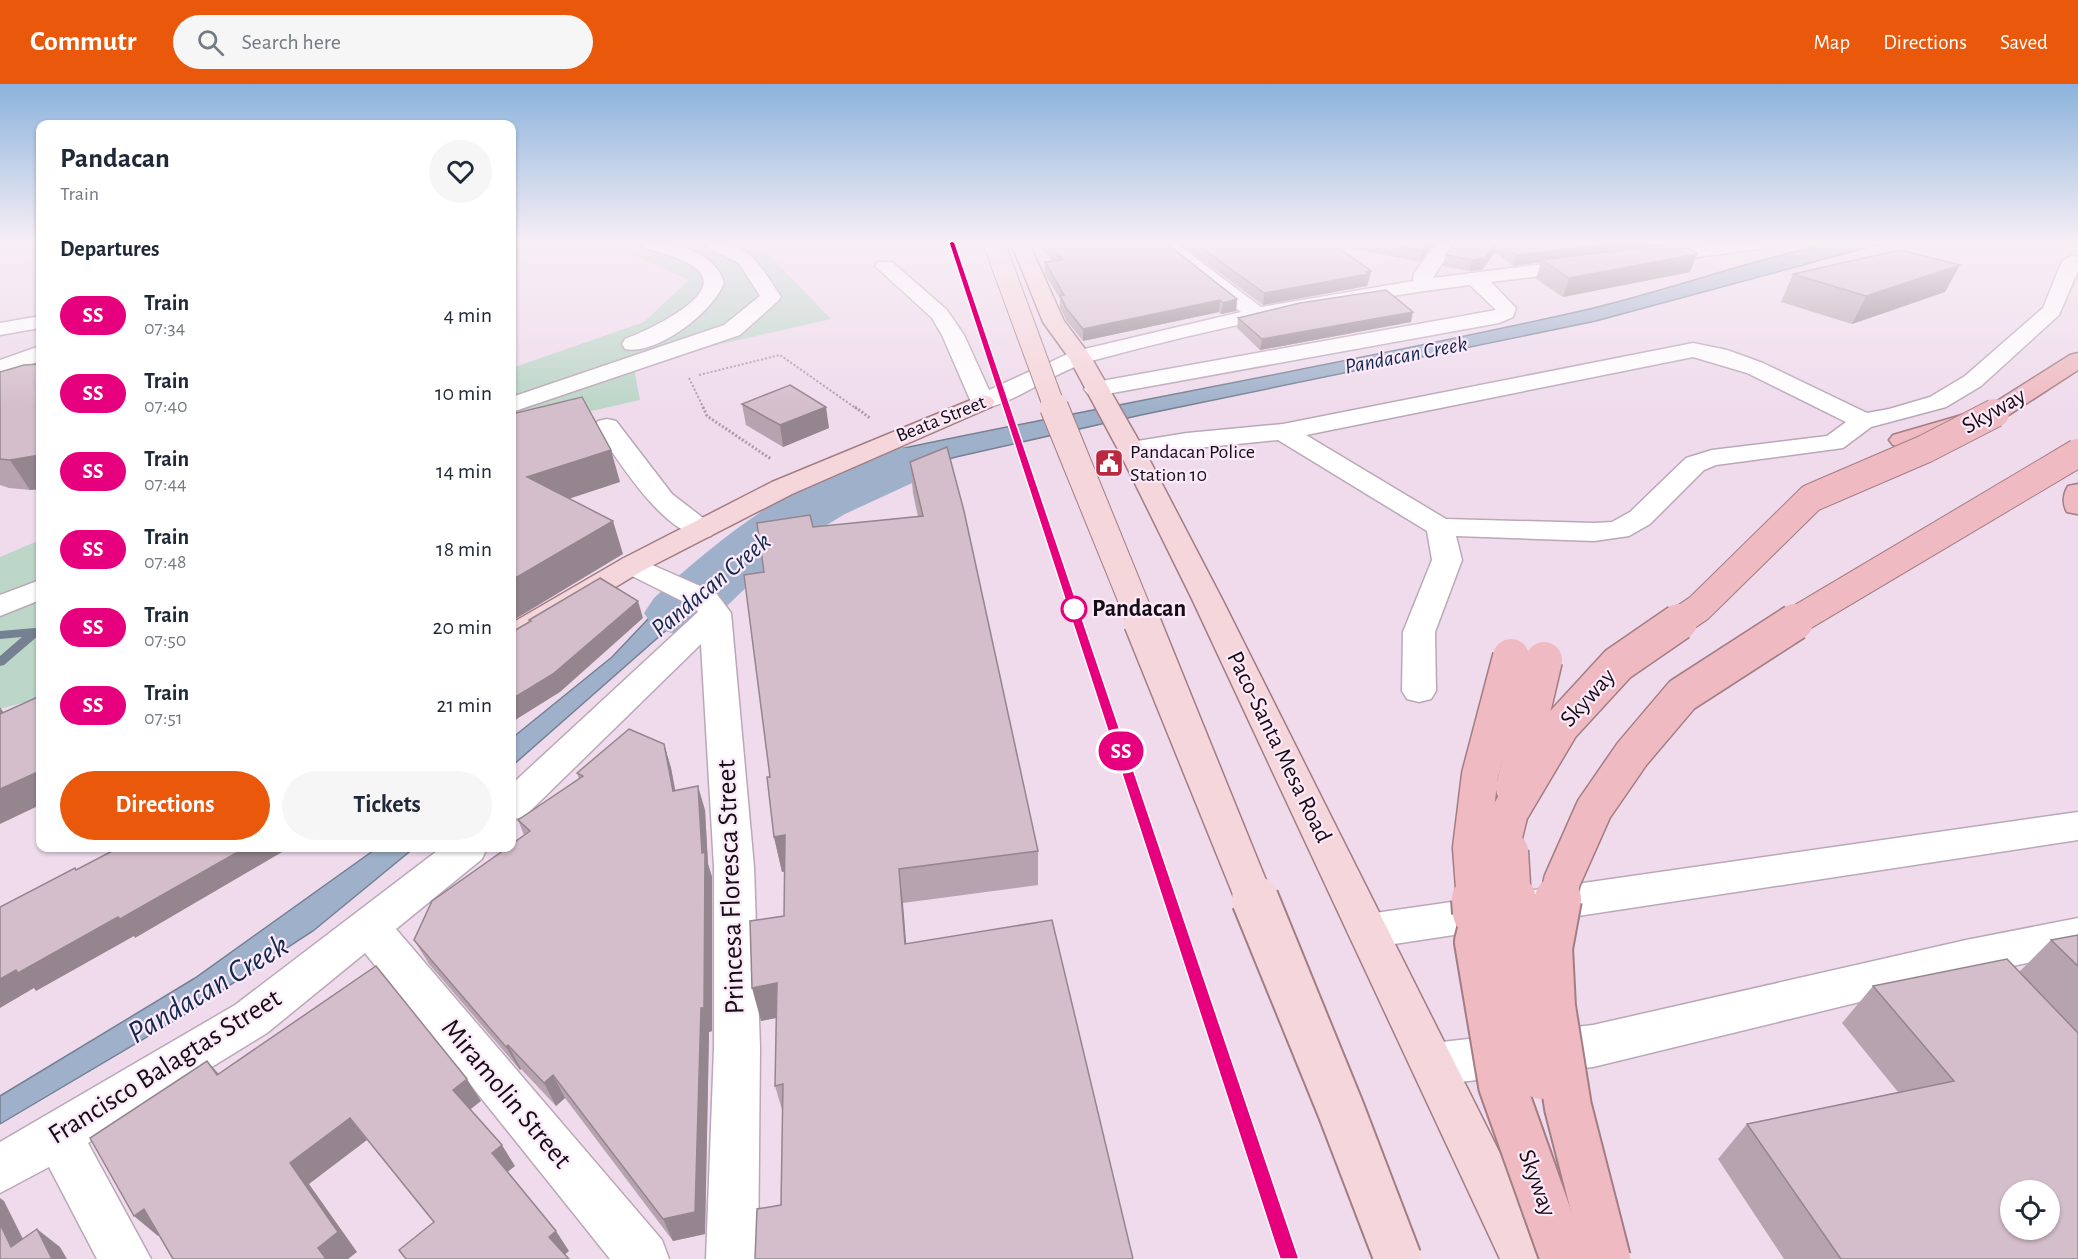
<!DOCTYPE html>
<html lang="en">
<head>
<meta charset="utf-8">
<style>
  body { margin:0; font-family:"Alegreya Sans",sans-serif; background:#f6f6f7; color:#1f2937; height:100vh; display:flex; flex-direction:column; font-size:22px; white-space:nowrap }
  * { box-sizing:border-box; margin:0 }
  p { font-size:20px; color:#747a83 }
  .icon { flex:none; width:33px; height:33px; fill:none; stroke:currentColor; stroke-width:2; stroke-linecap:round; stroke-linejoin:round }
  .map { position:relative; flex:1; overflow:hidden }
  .details { position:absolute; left:36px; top:36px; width:480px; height:732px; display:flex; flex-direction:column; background:#fff; border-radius:12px; box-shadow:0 2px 4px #0004 }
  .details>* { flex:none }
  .badge { padding:0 12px; border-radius:20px; font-size:21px; line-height:39px }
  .buttons { position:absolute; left:2000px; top:1096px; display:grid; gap:12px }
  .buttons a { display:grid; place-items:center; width:60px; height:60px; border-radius:50%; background:#fff; box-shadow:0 2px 4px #0004; font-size:30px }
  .map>.badge { position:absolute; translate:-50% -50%; box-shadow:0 0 0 3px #fff }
  h2 { padding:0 24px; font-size:22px; line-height:54px }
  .round { display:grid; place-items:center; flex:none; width:63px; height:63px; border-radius:32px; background:#f6f6f7 }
  .head { display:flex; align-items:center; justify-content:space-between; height:102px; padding:0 24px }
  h1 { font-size:28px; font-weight:700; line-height:45px }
  .cta { display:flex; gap:12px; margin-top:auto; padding:12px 24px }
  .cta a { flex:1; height:69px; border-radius:36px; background:#ea580c; color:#fff; font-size:24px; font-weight:700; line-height:69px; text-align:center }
  .cta a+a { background:#f6f6f7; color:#1f2937 }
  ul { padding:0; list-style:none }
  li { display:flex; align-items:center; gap:18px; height:78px; padding:0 24px }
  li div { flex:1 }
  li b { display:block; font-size:22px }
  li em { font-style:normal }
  li .badge { min-width:66px; font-weight:700; text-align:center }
  header { display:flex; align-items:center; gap:36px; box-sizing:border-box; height:84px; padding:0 30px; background:#ea580c; color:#fff }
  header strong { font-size:28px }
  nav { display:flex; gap:33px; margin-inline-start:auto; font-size:21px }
  .search { width:420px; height:54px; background:#f6f6f7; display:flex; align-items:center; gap:15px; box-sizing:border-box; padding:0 21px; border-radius:33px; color:#747a83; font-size:22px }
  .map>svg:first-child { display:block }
  .green { fill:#bcd6c8 }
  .water { fill:#9fb1ca; stroke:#758093; stroke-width:1.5 }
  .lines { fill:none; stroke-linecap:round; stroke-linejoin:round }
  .stream { fill:#758093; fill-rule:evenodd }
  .river { fill:#9fb1ca; fill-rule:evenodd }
  .minor-casing { stroke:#baa8b8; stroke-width:3 }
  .major-casing { stroke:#a27e84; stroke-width:3 }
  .highway-casing { stroke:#a27e84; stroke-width:3 }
  .path-far1 { stroke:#aa9ba8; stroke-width:2; stroke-dasharray:2 2; stroke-linecap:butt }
  .path { stroke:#aa9ba8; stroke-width:3; stroke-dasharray:2 2; stroke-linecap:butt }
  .minor { fill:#fff; fill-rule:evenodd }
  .major { fill:#f5d6da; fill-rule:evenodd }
  .highway { fill:#efbac1; fill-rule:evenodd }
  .major-bridge-far3-casing { stroke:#a27e84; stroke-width:23; stroke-linecap:butt }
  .major-bridge-far2-casing { stroke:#a27e84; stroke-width:30; stroke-linecap:butt }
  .major-bridge-far1-casing { stroke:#a27e84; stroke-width:39; stroke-linecap:butt }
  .major-bridge-casing { stroke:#a27e84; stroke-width:50; stroke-linecap:butt }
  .highway-bridge-far2-casing { stroke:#a27e84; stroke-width:30; stroke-linecap:butt }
  .highway-bridge-far1-casing { stroke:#a27e84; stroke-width:39; stroke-linecap:butt }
  .highway-bridge-casing { stroke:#a27e84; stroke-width:50; stroke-linecap:butt }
  .major-bridge-far3 { stroke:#f5d6da; stroke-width:21 }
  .major-bridge-far2 { stroke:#f5d6da; stroke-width:28 }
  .major-bridge-far1 { stroke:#f5d6da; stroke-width:36 }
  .major-bridge { stroke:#f5d6da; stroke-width:46 }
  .highway-bridge-far2 { stroke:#efbac1; stroke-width:28 }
  .highway-bridge-far1 { stroke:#efbac1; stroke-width:36 }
  .highway-bridge { stroke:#efbac1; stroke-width:46 }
  .wall { fill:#b6a3af }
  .shaded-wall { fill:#94858e }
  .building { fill:#d4becb; stroke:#94858e; stroke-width:1.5; fill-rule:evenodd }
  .line { fill:#e6007e; stroke:#fff; stroke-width:1.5 }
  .stop-dot { fill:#fff; stroke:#e6007e; stroke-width:3 }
  .labels { text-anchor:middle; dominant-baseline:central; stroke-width:4.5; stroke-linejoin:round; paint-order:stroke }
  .far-street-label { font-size:20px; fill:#140e14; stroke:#fce9f9 }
  .far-poi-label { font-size:20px; fill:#140e14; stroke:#fce9f9; text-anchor:start }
  .far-water-label { font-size:22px; font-style:italic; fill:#102a4d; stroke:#fce9f9 }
  .street-label { font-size:24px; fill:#140e14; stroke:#fce9f9 }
  .stop-label { font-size:24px; font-weight:bold; fill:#140e14; stroke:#fce9f9; text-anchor:start }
  .water-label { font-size:26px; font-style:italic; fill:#102a4d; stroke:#fce9f9 }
  .near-street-label { font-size:28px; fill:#140e14; stroke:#fce9f9 }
  .near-water-label { font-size:32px; font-style:italic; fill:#102a4d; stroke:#fce9f9 }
</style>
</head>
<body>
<header>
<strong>Commutr</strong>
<div class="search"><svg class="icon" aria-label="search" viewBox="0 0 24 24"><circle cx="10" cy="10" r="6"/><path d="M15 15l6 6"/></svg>Search here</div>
<nav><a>Map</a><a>Directions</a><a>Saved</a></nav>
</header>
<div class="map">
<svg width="2078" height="1175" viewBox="0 0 2078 1175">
  <rect width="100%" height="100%" fill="#efdbec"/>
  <g class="green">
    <path d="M606 159H757L831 235 686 268 634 284 640 316 512 345V284L644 238 689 196Z"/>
    <path d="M40 456V614L0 625V473Z"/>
  </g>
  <g class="water">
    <path d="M1831 159H1884L1596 237 1141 331 956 373 873 398 781 437 687 528 512 682V654L612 573 700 480 754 435 823 397 895 366C1122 318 1350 279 1576 228 1662 209 1745 177 1831 159Z"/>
    <path d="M377 764H414L313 847 184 931 0 1040V1012L195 894Z"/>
  </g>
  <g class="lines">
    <path class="stream" d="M35 544 40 548 39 551 4 581 0 582V572L22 553 0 555V547Z"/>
    <path class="river" d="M902 363 923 368 932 381 923 394 845 430 805 454 759 491 704 544 679 551 654 544 644 529 654 514C726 448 805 387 902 363Z"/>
    <g class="minor-casing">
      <g id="minor">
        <path d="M641 159C671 156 713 166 724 198 715 227 656 272 625 265L622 260 625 255C642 249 724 213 699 187 686 174 660 169 643 163Z"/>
        <path d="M704 159C748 155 759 180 781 213L778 217 740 251 512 328V313L724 241 760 212 739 179 706 163Z"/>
        <path d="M1156 159H1176L1261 223 1413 197 1414 189 1437 159H1455L1433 194 1584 175 1594 181 1584 187 1491 198 1516 224 1513 233 1499 239 1096 312 1088 310 1084 305 1088 300 1096 298 1496 226 1470 201C1342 217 1215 243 1091 277 1053 288 1021 316 983 325L975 323 971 318 942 251 932 234 875 182 878 178H892L947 226 964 251 989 306 1072 268 1241 228Z"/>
        <path d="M1718 159H1768L1759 165 1651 179 1641 173 1651 167Z"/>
        <path d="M2072 171 2078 173V187L2059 231 1981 302 1946 323 1871 343 1843 364 1716 381 1704 386 1650 440 1629 452 1594 457 1456 452 1462 476 1435 548 1436 607 1431 615 1419 618 1407 615 1402 607 1403 548 1432 476 1427 447 1278 356 1187 365 1131 374 1122 371 1118 366 1122 361 1131 358 1187 349 1283 340 1693 259 1727 266 1763 279 1867 329 1889 325 1930 313 1965 292 2043 224 2062 177ZM1693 273 1747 289 1846 338 1827 352 1712 366 1686 374 1630 428 1612 438 1594 439 1446 435 1306 351Z"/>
        <path d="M40 232V244L0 251V239Z"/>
        <path d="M40 262V277L0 291V276Z"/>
        <path d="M607 335 616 337 672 410 711 440 715 446 711 452C670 462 615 372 595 342L598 337Z"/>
        <path d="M632 472 716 509 731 529 754 783 760 964 758 1175H706L714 964V783L701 560 525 732 512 736V700L698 528 694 523 622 487 617 481 622 475Z"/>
        <path d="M40 496V516L0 532V511Z"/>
        <path d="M2078 728V756L1368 864 1353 859 1347 847 1353 835 1368 830Z"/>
        <path d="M441 764H487L482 775 396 845 662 1156 669 1175H610L365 869 267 949 88 1059 151 1175H97L49 1083 0 1109V1058L235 921Z"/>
        <path d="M2078 834V868L1966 892 1593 983 1433 1001 1417 995 1410 980 1417 965 1433 959 1593 941 1966 856Z"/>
      </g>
    </g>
    <g class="major-casing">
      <g id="major">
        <path d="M1011 159H1029L1064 237 1091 273 1147 371 1222 515 1553 1175H1500L1192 515 1121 371 1069 274 1043 238Z"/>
        <path d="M983 311 991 313 995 318 991 323 792 410 642 487 523 559 512 562V539L622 475 772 398Z"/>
      </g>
    </g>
    <g class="highway-casing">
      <g id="highway">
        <path d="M2078 269V286L2004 334 1902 364 1893 361 1889 356 1893 351 1986 324 2070 271Z"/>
        <path d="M2078 400V430H2077L2067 428C2062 420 2063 410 2068 402Z"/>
      </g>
    </g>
    <g class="path-far1">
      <path d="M699 291 780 271 857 325"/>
      <path d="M689 294 704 325"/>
    </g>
    <g class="path">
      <path d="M703 323 707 332 771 375"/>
      <path d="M855 323 870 334"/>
    </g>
    <use href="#minor" class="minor"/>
    <use href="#major" class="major"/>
    <use href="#highway" class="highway"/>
    <g class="major-bridge-far3-casing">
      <path id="major-bridge-far3" d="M994 159 1055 325"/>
    </g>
    <g class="major-bridge-far2-casing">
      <path id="major-bridge-far2" d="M1054 323 1142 539"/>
    </g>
    <g class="major-bridge-far1-casing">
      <path id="major-bridge-far1" d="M1142 538 1255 817"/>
    </g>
    <g class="major-bridge-casing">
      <path id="major-bridge" d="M1255 815 1341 1026 1398 1175"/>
    </g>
    <g class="highway-bridge-far2-casing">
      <g id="highway-bridge-far2">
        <path d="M1677 539 1699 524 1811 414 1925 365 1995 329"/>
        <path d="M1792 539 2078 369"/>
      </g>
    </g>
    <g class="highway-bridge-far1-casing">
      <g id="highway-bridge-far1">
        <path d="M1514 704 1544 576"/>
        <path d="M1510 767 1513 817"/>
        <path d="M1475 817 1471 764 1480 691 1511 573"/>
        <path d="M1488 817 1510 728 1561 642 1618 580 1679 538"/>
        <path d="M1558 817 1562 797 1594 725 1632 670 1682 611 1795 538"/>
      </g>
    </g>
    <g class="highway-bridge-casing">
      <g id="highway-bridge">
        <path d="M1475 815 1476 829"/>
        <path d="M1489 815 1478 858 1502 1001 1564 1175"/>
        <path d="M1513 815 1517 871 1541 992"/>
        <path d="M1558 815 1549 864 1552 923 1568 1023 1607 1175"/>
      </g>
    </g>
    <use href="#major-bridge-far3" class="major-bridge-far3"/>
    <use href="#major-bridge-far2" class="major-bridge-far2"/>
    <use href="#major-bridge-far1" class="major-bridge-far1"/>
    <use href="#major-bridge" class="major-bridge"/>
    <use href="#highway-bridge-far2" class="highway-bridge-far2"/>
    <use href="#highway-bridge-far1" class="highway-bridge-far1"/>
    <use href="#highway-bridge" class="highway-bridge"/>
  </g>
  <g class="wall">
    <path d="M1038 159H1166L1237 215 1236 227 1221 230 1219 228 1083 257 1066 236 1060 223V215L1045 190V178L1053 177 1038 161Z"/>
    <path d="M1179 159H1434L1420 178 1334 161 1371 187 1367 202 1263 221Z"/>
    <path d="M1454 159 1683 161 1690 188 1563 213 1536 195 1541 178 1513 182 1495 168 1482 186 1469 187 1443 182 1446 171Z"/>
    <path d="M1793 190 1945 208 1852 240 1781 218Z"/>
    <path d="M1238 234 1411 238 1260 266 1237 244Z"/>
    <path d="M40 280V405L30 406 9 404 0 401V288Z"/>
    <path d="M742 320 829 344 783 363 746 341Z"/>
    <path d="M910 378 1038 767V801L903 819 781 1121 783 1029 775 1002 776 934 761 937 784 832 785 787 782 788 774 753 770 693 764 488 918 433 913 409Z"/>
    <path d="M664 660 671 684 675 706 705 726 708 780 712 793V947L709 948 705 1150 673 1157 565 1014 556 1022 521 985 520 986 429 880 414 856 524 751 518 736 579 695 577 689Z"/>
    <path d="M2078 851V1175H1784L1718 1075 1747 1040 1898 1008 1842 939 1873 902 2019 888 2051 856Z"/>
  </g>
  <g class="shaded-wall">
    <path d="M1428 159H1434L1420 178 1422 167Z"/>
    <path d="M1497 159H1498L1495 168 1482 186 1469 187 1472 176Z"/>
    <path d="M1615 159H1701L1545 178 1542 176 1541 178 1513 182 1516 171Z"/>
    <path d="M1697 170 1690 188 1563 213 1569 194Z"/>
    <path d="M1960 181 1945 208 1852 240 1866 212Z"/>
    <path d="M1371 187 1367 202 1263 221 1264 209Z"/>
    <path d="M1237 215 1236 227 1221 230 1223 219Z"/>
    <path d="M1220 216 1219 228 1083 257V245Z"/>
    <path d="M1413 228 1411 238 1260 266 1262 255Z"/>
    <path d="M826 323 829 344 783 363 780 341Z"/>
    <path d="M611 366 620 398 538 425 527 393Z"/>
    <path d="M40 371V405L30 406 10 376Z"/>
    <path d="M613 437 623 470 512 537V496Z"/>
    <path d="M638 517 643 534 560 608 512 638V615Z"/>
    <path d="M0 623 20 655 0 631Z"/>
    <path d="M664 660 671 684 680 731 673 707Z"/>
    <path d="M40 687V721L0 740V705Z"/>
    <path d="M698 702 705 726 708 780 712 793V947L709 948 705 1150 673 1157 663 1135 702 769Z"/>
    <path d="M785 751 793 786 782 788 774 753Z"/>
    <path d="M245 764H289L135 854 134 852 36 907 34 904 0 924V895Z"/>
    <path d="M899 785 903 819 909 894 905 860Z"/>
    <path d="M777 899 786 932 761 937 752 904Z"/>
    <path d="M508 961 521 985 520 986 506 963Z"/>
    <path d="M207 977 227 999 217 991Z"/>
    <path d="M553 991 565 1014 556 1022 544 999Z"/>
    <path d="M467 995 481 1017 467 1028 453 1006Z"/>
    <path d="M350 1034 367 1056 309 1100 357 1168 348 1175H326L318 1164 290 1079Z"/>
    <path d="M502 1061 515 1082 505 1090 492 1069Z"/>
    <path d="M0 1114 4 1117 33 1175 11 1163 0 1140Z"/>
    <path d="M144 1125 167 1145 158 1152 134 1132Z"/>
    <path d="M37 1145 60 1163 67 1175H52Z"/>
    <path d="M556 1147 569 1167 562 1173 549 1153Z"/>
  </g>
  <g class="building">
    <path d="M1046 159H1166L1237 215 1223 219 1220 216 1083 245 1066 224 1060 211H1064L1045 178 1063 176Z"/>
    <path d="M1195 159H1331L1371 187 1366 188 1369 190 1264 209Z"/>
    <path d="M1381 159H1428L1422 167Z"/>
    <path d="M1454 159H1497L1485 174 1472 176 1446 171Z"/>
    <path d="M1500 159 1558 160 1563 159H1615L1516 171Z"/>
    <path d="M1681 159 1697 170 1569 194 1542 176Z"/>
    <path d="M1900 166 1960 181 1866 212 1793 190Z"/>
    <path d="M1386 206 1413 228 1262 255 1238 234 1300 219Z"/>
    <path d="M40 280V371L10 376 0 375V288L24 281Z"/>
    <path d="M790 301 826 323 780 341 742 320Z"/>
    <path d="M582 313 611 366 527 393 613 437 512 496V330Z"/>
    <path d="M947 363 964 427 1038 767 899 785 905 860 1052 836 1133 1175H755L757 1125 781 1121 783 1000 775 1002 777 899 752 904 750 837 784 832 785 751 774 753 767 693H770L744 491 764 488 757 439 810 431 813 443 923 432 910 378Z"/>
    <path d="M600 494 638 517 553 590 512 615V548L531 537 529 536Z"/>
    <path d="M40 612V687L0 705V630Z"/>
    <path d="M629 645 664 660 673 707 698 702 702 769 705 768 704 924H701L695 1128 663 1135 553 991 544 999 508 961 506 963 414 856 432 817 507 764H512V760L530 747 518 736 583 692 577 689Z"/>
    <path d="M118 764H245L120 835 118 833 18 889 16 886 0 895V823L75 784 76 786Z"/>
    <path d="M2078 851V882L2051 856Z"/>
    <path d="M2007 875 2078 949V1175H1841L1747 1040 1954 997 1873 902ZM2010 1107H2049V1146H2010Z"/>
    <path d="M376 882 467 995 453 1006 502 1061 492 1069 556 1147 549 1153 569 1175H406L399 1166 434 1138 350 1034 290 1079 338 1148 318 1164 326 1175H173L144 1125 134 1132 90 1054 207 977 217 991Z"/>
    <path d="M0 1140 11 1163 37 1145 52 1175H0Z"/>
  </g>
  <linearGradient id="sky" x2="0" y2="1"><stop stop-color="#8bb3dc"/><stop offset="0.49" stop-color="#f8eff6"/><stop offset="1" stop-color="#f8eff6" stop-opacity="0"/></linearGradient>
  <rect width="2078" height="323" fill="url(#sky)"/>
  <path class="line" d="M952 157 955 159 1299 1175H1280L949 159Z"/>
  <defs>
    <g id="civic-square" transform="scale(1.5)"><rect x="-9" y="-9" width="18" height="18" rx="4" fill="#ba293e" stroke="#fce9f9"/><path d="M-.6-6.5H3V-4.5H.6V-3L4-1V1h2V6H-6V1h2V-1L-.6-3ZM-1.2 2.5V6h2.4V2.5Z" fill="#fff"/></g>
  </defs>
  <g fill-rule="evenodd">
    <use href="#civic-square" x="1109" y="379"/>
  </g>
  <circle class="stop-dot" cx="1074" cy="525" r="12"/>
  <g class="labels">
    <g class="far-street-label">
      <text transform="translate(941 335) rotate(-22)">Beata Street</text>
    </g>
    <g class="far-poi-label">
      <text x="1130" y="368">Pandacan Police<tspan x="1130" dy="23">Station 10</tspan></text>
    </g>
    <g class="far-water-label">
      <text transform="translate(1406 271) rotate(-11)">Pandacan Creek</text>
    </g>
    <g class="street-label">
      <text transform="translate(1994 327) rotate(-30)">Skyway</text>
      <text transform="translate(1588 614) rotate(-48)">Skyway</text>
      <text transform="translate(1279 663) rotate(64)">Paco-Santa Mesa Road</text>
      <text transform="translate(1537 1099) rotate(70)">Skyway</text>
    </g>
    <g class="stop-label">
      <text x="1092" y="525">Pandacan</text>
    </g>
    <g class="water-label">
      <text transform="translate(711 501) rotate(-40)">Pandacan Creek</text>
    </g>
    <g class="near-street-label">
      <text transform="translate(731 803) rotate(-92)">Princesa Floresca Street</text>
      <text transform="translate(165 983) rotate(-32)">Francisco Balagtas Street</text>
      <text transform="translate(506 1010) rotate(50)">Miramolin Street</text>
    </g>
    <g class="near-water-label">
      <text transform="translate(208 905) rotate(-31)">Pandacan Creek</text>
    </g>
  </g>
</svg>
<div class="buttons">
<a><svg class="icon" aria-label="locate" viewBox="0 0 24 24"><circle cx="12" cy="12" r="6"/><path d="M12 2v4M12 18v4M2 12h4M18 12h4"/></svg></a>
</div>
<b class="badge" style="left:1121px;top:667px;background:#e6007e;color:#fff">SS</b>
<section class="details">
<div class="head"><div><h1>Pandacan</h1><p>Train</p></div><a class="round"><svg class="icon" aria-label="heart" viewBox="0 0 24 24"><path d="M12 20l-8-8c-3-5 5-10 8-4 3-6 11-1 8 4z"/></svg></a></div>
<h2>Departures</h2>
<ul>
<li><span class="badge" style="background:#e6007e;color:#fff">SS</span><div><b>Train</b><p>07:34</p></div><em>4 min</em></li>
<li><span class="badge" style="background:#e6007e;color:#fff">SS</span><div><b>Train</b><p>07:40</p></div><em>10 min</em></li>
<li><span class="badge" style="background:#e6007e;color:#fff">SS</span><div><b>Train</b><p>07:44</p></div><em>14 min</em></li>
<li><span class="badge" style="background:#e6007e;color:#fff">SS</span><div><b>Train</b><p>07:48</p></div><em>18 min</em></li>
<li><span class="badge" style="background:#e6007e;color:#fff">SS</span><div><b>Train</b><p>07:50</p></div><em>20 min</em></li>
<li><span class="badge" style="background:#e6007e;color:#fff">SS</span><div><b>Train</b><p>07:51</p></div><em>21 min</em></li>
</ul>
<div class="cta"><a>Directions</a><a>Tickets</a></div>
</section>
</div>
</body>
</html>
